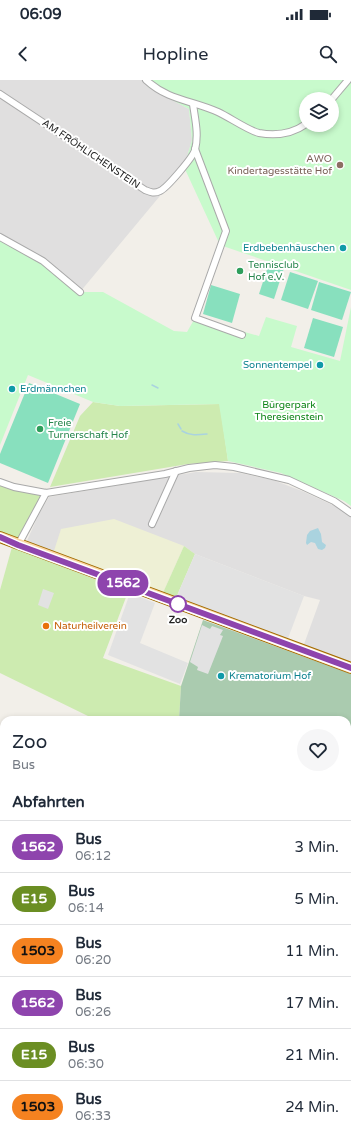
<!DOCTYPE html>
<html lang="de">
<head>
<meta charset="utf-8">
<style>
  body { margin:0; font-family:"Varela Round",sans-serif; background:#f6f6f7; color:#1f2937; height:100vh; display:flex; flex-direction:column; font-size:15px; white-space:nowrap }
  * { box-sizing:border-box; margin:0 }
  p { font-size:13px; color:#747a83 }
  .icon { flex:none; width:22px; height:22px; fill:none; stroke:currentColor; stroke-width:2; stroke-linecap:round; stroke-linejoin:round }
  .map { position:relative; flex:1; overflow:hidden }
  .details { position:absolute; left:0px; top:636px; width:351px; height:424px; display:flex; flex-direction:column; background:#fff; border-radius:12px 12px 0 0; box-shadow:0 2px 6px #0003 }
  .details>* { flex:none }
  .badge { padding:0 8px; border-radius:13px; font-size:14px; line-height:26px }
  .fabs { position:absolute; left:299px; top:12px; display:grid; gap:8px }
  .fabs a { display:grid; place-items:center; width:40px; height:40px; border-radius:50%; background:#fff; box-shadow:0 2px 6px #0003; font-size:20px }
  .map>.badge { position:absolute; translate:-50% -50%; box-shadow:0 0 0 2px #fff }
  h2 { padding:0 12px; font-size:15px; line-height:36px }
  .round { display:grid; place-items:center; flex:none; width:42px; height:42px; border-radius:21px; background:#f6f6f7 }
  .headline { display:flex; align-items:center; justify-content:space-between; height:68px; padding:0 12px }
  h1 { font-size:19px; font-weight:600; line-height:30px }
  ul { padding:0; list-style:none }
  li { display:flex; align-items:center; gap:12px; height:52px; padding:0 12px; border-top:1px solid #e0e1e3 }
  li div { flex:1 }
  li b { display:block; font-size:15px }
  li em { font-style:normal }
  li .badge { min-width:44px; font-weight:700; text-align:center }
  .status { display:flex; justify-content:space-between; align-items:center; height:28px; padding:0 20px; background:#fff; direction:ltr }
  .status svg { height:11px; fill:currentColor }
  header { display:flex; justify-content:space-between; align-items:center; height:52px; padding:0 12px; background:#fff; font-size:18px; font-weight:600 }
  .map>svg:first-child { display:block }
  .residential { fill:#e0dfdf }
  .industrial { fill:#ebdbe8 }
  .farmland { fill:#eef0d5 }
  .grass { fill:#cdebb0 }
  .cemetery { fill:#aacbaf }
  .park { fill:#c8facc; fill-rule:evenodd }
  .pitch { fill:#88e0be }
  .parking { fill:#e2e2e2 }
  .water { fill:#aad3df }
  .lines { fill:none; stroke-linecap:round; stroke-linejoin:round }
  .stream { stroke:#aad3df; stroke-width:1.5 }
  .minor-casing { stroke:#a9a9a9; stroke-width:8 }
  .primary-casing { stroke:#a06b00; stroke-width:12 }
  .minor { stroke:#fff; stroke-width:6 }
  .primary { stroke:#fcd6a4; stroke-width:10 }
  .line-casing { stroke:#fff; stroke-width:9 }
  .line { stroke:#8e44ad; stroke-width:6 }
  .education-dot { fill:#8d6e63; stroke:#fff; stroke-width:1.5 }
  .culture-dot { fill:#0f9aa8; stroke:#fff; stroke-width:1.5 }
  .leisure-dot { fill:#2e9e5b; stroke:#fff; stroke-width:1.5 }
  .stop-dot { fill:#fff; stroke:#8e44ad; stroke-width:2 }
  .food-dot { fill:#e8710a; stroke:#fff; stroke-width:1.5 }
  .labels { text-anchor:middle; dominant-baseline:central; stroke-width:4; stroke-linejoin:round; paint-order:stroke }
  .street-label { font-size:10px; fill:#222; stroke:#fff }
  .education-label { font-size:10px; fill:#785e54; stroke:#fff; text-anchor:end }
  .culture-label { font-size:10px; fill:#0d838f; stroke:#fff; text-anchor:end }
  .leisure-label { font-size:10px; fill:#27864d; stroke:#fff; text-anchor:start }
  .park-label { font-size:10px; fill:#0c8416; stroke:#fff }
  .stop-label { font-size:10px; font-weight:bold; fill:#222; stroke:#fff }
  .food-label { font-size:10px; fill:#c56008; stroke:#fff; text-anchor:start }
</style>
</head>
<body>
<div class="status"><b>06:09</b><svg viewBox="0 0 49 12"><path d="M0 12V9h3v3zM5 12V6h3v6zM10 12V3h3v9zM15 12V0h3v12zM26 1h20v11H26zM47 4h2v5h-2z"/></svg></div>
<header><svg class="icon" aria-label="back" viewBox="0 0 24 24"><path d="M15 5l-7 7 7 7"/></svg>Hopline<svg class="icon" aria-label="search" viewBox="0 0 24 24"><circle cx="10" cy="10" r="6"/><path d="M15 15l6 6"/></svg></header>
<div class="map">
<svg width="351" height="1060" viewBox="0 0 351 1060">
  <rect width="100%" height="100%" fill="#f2efe9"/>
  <g class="residential">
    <path d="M0 0H150L148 7 189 29 192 60 184 87 80 212 0 157Z"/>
    <path d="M196 392 240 393 273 400 302 411 337 427 351 436V584L303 567 320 520 304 516 195 474 184 466 53 474 25 465 39 434 49 417Z"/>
    <path d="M0 818 4 819V1056H237L233 1060H0V1020L2 1015 0 1014Z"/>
    <path d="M351 1002V1060H255L259 1056H347V1003Z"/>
  </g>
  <path class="industrial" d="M347 937 351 938V990L347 991Z"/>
  <path class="farmland" d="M114 439 184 466 162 515 53 474 61 449Z"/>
  <g class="grass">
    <path d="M93 322 120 326 220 324 228 381 188 384 50 407 80 336Z"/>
    <path d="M0 403 41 416 18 462 0 454Z"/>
    <path d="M184 466 195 474 176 518 162 515Z"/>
    <path d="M12 467 128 512 103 578 181 606 179 640H105L88 636 0 593V510Z"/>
  </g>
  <path class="cemetery" d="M203 540 351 594V801L347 800V640H179L181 606Z"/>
  <g class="park">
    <path d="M150 0H351V210L220 165 184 87 192 60 189 29 148 7ZM306 19H332V45H306Z"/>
    <path d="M0 157 43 181 80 212H103L174 251 187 252 195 238 259 256 266 237 297 246 291 267 340 281 351 227V426L344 421 281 393 228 381 219 324 120 326 93 322 28 295 0 365Z"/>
  </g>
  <g class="pitch">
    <path d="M269 183 284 188 274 219 259 214Z"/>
    <path d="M290 192 318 201 308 229 281 220Z"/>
    <path d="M319 202 351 212 342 240 311 230Z"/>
    <path d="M211 205 240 214 232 243 203 234Z"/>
    <path d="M313 238 343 247 334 277 304 268Z"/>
    <path d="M29 303 80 324 48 403 0 383V374Z"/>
  </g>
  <g class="parking">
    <path d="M195 474 304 516 287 561 176 518Z"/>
    <path d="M43 509 54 513 48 529 38 525Z"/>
    <path d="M130 513 155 523 140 563 188 583 180 604 108 575Z"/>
    <path d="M202 545 210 549 212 546 223 550 220 555 223 556 208 594 197 590 198 587 190 582Z"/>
  </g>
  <path class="water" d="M318 448 321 454 322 462 326 465 325 468 322 470 318 469 315 463 311 462 307 465 306 463 307 455 310 451Z"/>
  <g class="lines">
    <g class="stream">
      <path d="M152 305 158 308"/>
      <path d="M178 344 181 349"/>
      <path d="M182 351C190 356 198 355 207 354"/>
      <path d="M0 773 4 772"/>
      <path d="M347 814H351"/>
    </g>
    <g class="minor-casing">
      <g id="minor">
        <path d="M146 0C169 21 192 20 218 32 229 37 249 51 259 53 276 56 292 54 306 44"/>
        <path d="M0 14 145 110C150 112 154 114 160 111 167 108 193 77 195 70 199 54 195 39 193 24"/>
        <path d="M332 19 348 0"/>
        <path d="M195 69 226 151 195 238 242 255"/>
        <path d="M0 157 43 181 80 212"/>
        <path d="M0 402 14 407 46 413 165 394 189 388 215 385 234 387 289 400 334 421 351 433"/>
        <path d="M152 444 176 391"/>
        <path d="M18 465 46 413"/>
        <path d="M0 846 3 845 4 842"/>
        <path d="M0 911 2 906"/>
        <path d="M0 987 4 988"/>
      </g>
    </g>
    <g class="primary-casing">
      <g id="primary">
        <path d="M0 457 351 588"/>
        <path d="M347 997 351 996"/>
        <path d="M240 1060 245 1056"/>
      </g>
    </g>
    <use href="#minor" class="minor"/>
    <use href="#primary" class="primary"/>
  </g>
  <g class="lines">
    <g class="line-casing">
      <path id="line" d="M0 457 18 465 351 588"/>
    </g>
    <use href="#line" class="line"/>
  </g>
  <circle class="education-dot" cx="340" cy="85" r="4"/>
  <g class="culture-dot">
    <circle cx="343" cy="168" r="4"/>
    <circle cx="320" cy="285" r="4"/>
    <circle cx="12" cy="309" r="4"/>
    <circle cx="221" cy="596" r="4"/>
  </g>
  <g class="leisure-dot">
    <circle cx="240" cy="191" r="4"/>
    <circle cx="40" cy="349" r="4"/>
  </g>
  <circle class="stop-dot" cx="178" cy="524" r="8"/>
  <circle class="food-dot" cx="46" cy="546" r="4"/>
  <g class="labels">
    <g class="street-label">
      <text transform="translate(91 74) rotate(34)">AM FRÖHLICHENSTEIN</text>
    </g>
    <g class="education-label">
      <text x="332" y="79">AWO<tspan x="332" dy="12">Kindertagesstätte Hof</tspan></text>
    </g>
    <g class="culture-label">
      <text x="335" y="168">Erdbebenhäuschen</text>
      <text x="312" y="285">Sonnentempel</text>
      <text x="20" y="309" text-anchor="start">Erdmännchen</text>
      <text x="229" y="596" text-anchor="start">Krematorium Hof</text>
    </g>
    <g class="leisure-label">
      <text x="248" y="185">Tennisclub<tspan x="248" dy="12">Hof e.V.</tspan></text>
      <text x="48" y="343">Freie<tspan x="48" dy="12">Turnerschaft Hof</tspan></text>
    </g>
    <g class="park-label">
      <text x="289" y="325">Bürgerpark<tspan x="289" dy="12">Theresienstein</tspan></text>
    </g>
    <g class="stop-label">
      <text x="178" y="540">Zoo</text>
    </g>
    <g class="food-label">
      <text x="54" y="546">Naturheilverein</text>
    </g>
  </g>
</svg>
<div class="fabs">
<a><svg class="icon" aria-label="layers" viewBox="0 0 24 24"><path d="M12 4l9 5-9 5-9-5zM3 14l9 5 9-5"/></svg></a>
</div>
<b class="badge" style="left:123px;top:503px;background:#8e44ad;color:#fff">1562</b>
<section class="details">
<div class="headline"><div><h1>Zoo</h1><p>Bus</p></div><a class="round"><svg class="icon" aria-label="heart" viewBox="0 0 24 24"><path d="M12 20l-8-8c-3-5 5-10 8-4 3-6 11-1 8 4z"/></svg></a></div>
<h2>Abfahrten</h2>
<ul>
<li><span class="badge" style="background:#8e44ad;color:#fff">1562</span><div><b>Bus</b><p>06:12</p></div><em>3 Min.</em></li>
<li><span class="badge" style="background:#6b8e23;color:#fff">E15</span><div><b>Bus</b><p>06:14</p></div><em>5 Min.</em></li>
<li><span class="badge" style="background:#f58220;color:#111">1503</span><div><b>Bus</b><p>06:20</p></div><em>11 Min.</em></li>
<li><span class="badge" style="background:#8e44ad;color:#fff">1562</span><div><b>Bus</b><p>06:26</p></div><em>17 Min.</em></li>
<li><span class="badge" style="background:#6b8e23;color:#fff">E15</span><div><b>Bus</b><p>06:30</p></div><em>21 Min.</em></li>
<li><span class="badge" style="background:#f58220;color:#111">1503</span><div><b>Bus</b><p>06:33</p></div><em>24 Min.</em></li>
</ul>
</section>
</div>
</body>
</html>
